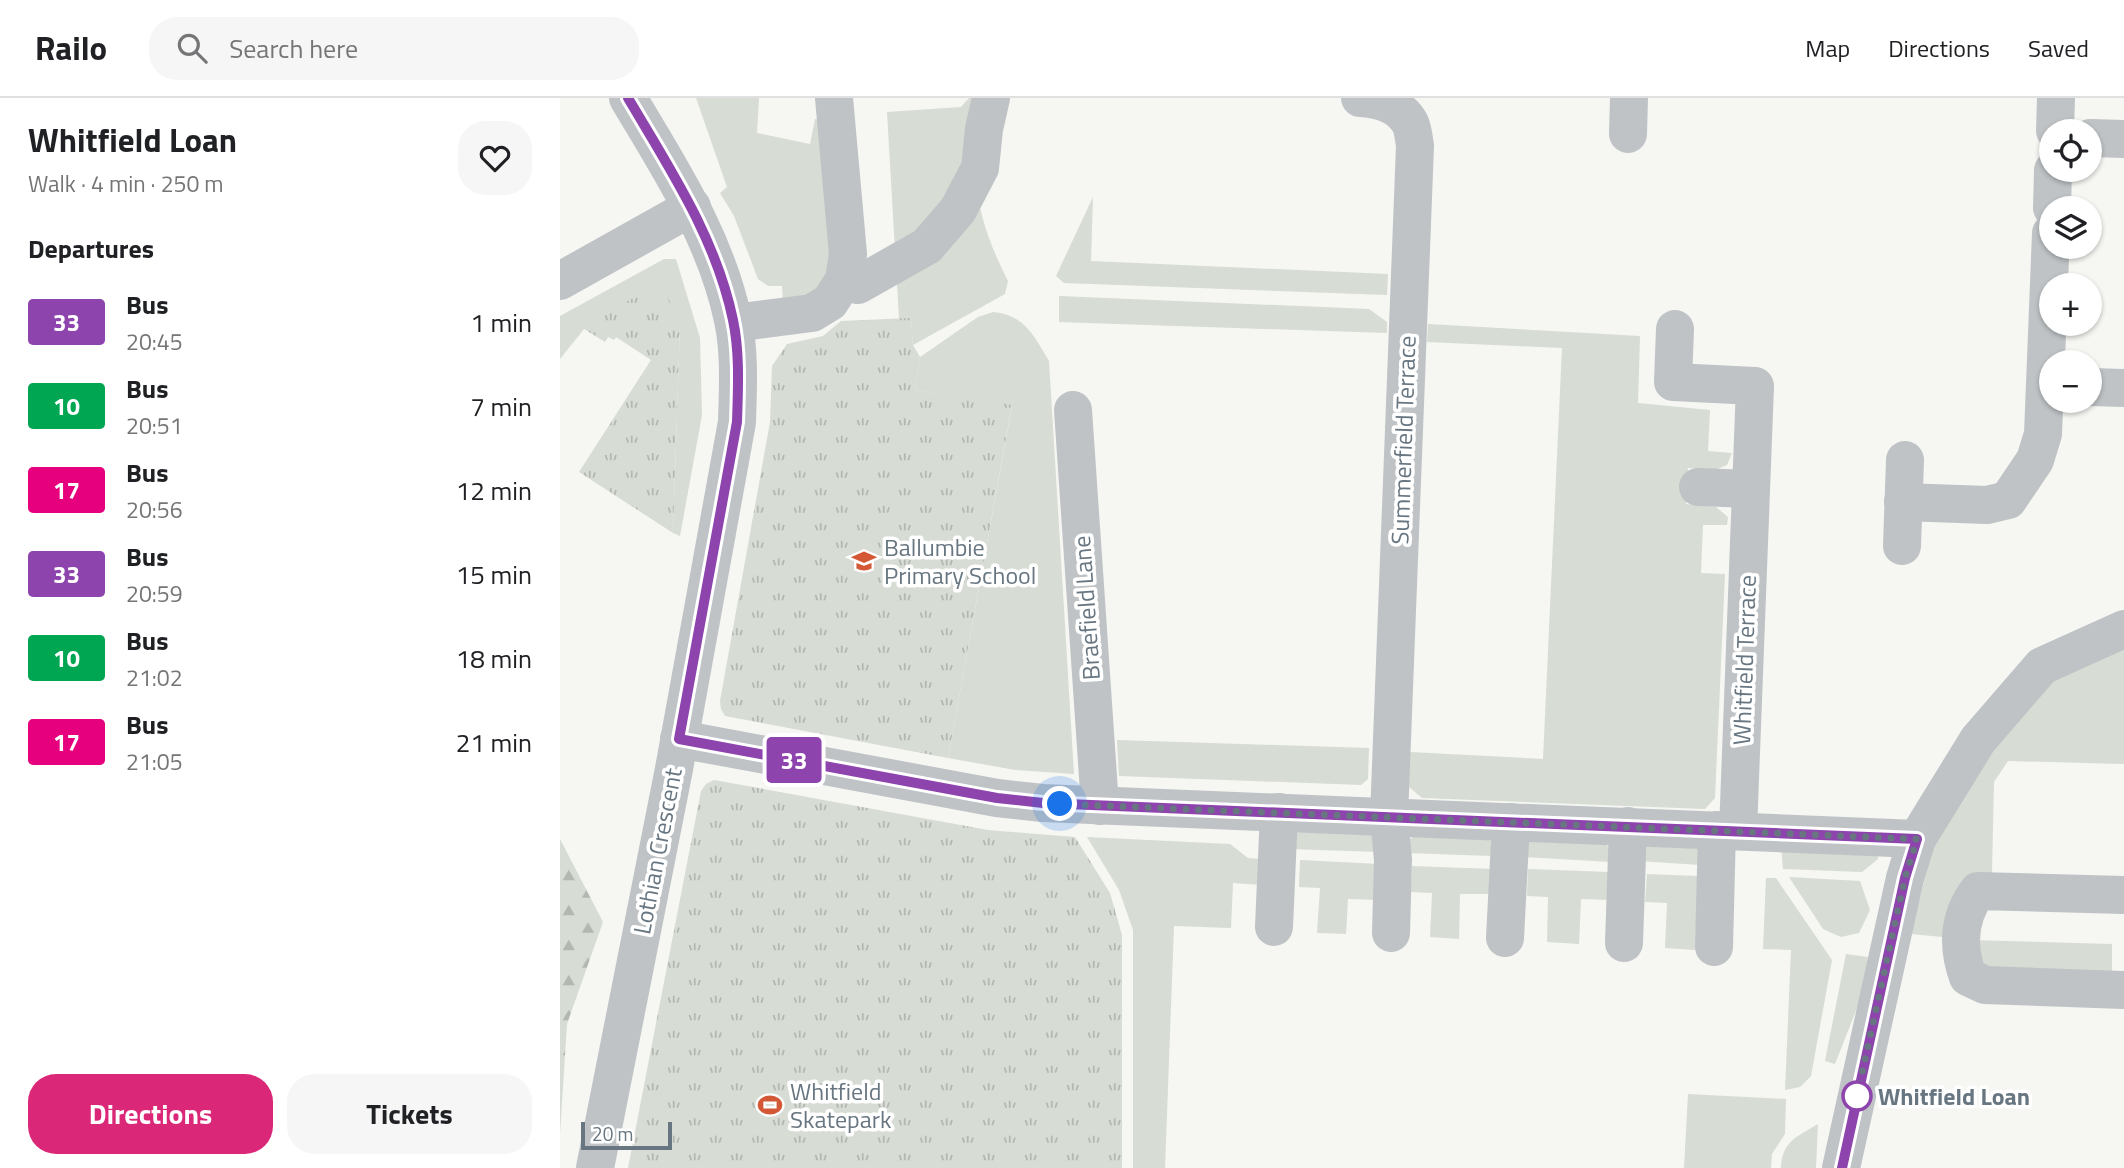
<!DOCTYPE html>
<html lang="en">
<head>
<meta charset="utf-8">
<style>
  body { margin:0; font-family:"Titillium Web",sans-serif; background:#f6f6f6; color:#202124; height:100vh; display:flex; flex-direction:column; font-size:26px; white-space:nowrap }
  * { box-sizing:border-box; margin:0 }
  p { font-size:23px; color:#757577 }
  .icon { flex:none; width:38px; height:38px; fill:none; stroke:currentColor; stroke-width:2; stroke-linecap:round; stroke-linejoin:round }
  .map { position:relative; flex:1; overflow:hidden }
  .panel { display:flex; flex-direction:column; background:#fff; width:560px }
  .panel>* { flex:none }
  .badge { padding:0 14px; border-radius:5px; font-size:24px; line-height:46px }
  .controls { position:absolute; left:1479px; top:21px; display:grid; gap:14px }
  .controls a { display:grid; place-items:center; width:63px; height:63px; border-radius:50%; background:#fff; box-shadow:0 2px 5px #0004; font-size:35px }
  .scale { position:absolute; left:21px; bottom:18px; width:91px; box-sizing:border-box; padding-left:7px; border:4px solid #687681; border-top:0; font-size:19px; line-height:24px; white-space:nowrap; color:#687681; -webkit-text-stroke:5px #fff; paint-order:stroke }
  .you { position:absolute; width:35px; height:35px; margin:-18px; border:5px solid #fff; border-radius:50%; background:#1a73e8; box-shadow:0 0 0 10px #1a73e833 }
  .map>.badge { position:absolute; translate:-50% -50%; box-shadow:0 0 0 4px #fff }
  h2 { padding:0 28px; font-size:26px; line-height:63px }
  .round { display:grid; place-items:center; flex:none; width:74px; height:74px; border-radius:28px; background:#f6f6f6 }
  .headline { display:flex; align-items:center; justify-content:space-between; height:119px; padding:0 28px }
  h1 { font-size:33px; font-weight:700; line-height:52px }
  .button { display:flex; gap:14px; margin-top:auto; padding:14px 28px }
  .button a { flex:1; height:80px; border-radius:28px; background:#db2777; color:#fff; font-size:28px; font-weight:700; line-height:80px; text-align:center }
  .button a+a { background:#f6f6f6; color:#202124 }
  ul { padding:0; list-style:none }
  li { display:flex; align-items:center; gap:21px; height:84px; padding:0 28px }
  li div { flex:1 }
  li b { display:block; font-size:26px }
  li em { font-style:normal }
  li .badge { min-width:77px; font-weight:700; text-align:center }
  header { display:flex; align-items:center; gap:42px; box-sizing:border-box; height:98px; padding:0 35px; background:#fff; border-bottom:2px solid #e0e0e0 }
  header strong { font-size:33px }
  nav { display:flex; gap:38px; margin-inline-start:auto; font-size:24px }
  .search { width:490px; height:63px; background:#f6f6f6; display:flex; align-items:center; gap:18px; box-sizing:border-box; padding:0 24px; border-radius:28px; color:#757577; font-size:26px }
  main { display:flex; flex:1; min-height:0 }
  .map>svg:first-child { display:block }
  .grass { fill:#d7dcd4 }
  .forest { fill:url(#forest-firs) }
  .park { fill:url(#park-tufts) }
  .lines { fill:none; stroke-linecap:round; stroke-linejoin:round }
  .minor { stroke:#bfc3c6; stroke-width:38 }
  .line-casing { stroke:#fff; stroke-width:16 }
  .line { stroke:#8e44ad; stroke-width:10 }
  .walk { stroke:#687681; stroke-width:7; stroke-dasharray:0 12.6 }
  .stop-dot { fill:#fff; stroke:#8e44ad; stroke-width:3.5 }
  .labels { text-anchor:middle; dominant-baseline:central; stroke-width:7; stroke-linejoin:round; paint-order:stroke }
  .street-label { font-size:24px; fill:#687681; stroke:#fff }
  .poi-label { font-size:24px; fill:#687681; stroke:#fff; text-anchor:start }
  .stop-label { font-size:24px; font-weight:bold; fill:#687681; stroke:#fff; text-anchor:start }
</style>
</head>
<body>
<header>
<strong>Railo</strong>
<div class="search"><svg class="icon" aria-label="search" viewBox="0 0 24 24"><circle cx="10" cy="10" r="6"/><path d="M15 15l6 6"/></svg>Search here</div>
<nav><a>Map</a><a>Directions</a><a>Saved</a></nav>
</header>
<main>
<section class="panel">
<div class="headline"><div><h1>Whitfield Loan</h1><p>Walk · 4 min · 250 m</p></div><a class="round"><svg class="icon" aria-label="heart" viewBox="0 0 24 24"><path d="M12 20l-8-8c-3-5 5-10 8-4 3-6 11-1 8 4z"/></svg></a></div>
<h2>Departures</h2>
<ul>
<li><span class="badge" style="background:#8e44ad;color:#fff">33</span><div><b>Bus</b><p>20:45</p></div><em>1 min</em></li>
<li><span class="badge" style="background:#00a651;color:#fff">10</span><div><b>Bus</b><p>20:51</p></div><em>7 min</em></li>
<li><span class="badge" style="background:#e6007e;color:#fff">17</span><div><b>Bus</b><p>20:56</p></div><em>12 min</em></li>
<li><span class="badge" style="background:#8e44ad;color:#fff">33</span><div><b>Bus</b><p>20:59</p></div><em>15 min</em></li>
<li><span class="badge" style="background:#00a651;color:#fff">10</span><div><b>Bus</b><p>21:02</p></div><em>18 min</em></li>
<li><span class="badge" style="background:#e6007e;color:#fff">17</span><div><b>Bus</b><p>21:05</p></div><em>21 min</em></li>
</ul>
<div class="button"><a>Directions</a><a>Tickets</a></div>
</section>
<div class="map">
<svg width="1564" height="1070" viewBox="0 0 1564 1070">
  <defs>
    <pattern id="forest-firs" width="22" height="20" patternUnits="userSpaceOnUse" patternTransform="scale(1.75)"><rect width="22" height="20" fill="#d7dcd4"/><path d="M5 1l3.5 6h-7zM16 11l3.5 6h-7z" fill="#b2b7b1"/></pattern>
    <pattern id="park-tufts" width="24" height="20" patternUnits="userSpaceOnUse" patternTransform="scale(1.75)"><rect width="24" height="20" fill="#d7dcd4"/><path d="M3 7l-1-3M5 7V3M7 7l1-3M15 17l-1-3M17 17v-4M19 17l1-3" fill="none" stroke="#b2b7b1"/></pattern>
  </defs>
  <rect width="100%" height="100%" fill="#f6f6f3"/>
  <g class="grass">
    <path d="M136 0H199L197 35 250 46 255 21 262 22 273 170C262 197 252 201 223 206L222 188H208L198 181 174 118 160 95 167 89Z"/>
    <path d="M409 0H423C420 26 414 55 416 81 418 116 432 152 448 183L445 196 353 247 351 221H339L327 14 401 9Z"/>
    <path d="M533 99 531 163 828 176 827 197 504 185 496 178Z"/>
    <path d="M104 161H116L140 240 142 317 120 438 113 435 120 227 24 231 0 261V218Z"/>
    <path d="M499 198 809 211 827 224V235L499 224Z"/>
    <path d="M433 214C465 217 474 238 489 263L514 676 455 672 388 660 452 308 355 292 360 259 418 219Z"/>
    <path d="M868 226 1080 238 1078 305 1150 312 1148 353 1172 355 1167 367 1155 372 1128 370 1126 406 1156 409 1168 419 1167 427H1143L1141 475 1165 476 1155 700 1145 711 862 700 848 688 850 654 983 661 1002 250 867 244Z"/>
    <path d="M1564 551V666L1448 663 1434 684 1432 775 1393 840 1351 836 1377 731 1429 648 1491 579Z"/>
    <path d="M557 642 809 650 808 681 801 687 559 678Z"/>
    <path d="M744 729 810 732 819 754 730 751 733 738Z"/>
    <path d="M858 734 923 737 933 745 932 758 845 755 849 742Z"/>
    <path d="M973 738 1042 742 1051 752V764L963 759 964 747Z"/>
    <path d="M527 739 670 746 688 760 701 761V787L673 785 671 830 614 828 605 1070H573V832L559 792Z"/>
    <path d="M1084 744 1138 745 1140 767 1079 763Z"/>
    <path d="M1221 748 1317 752 1318 761 1302 774 1223 771Z"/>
    <path d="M740 762 819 766 818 802 788 801 786 836 757 835 760 790 739 789Z"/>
    <path d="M852 768 933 771 932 796H900L899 841 870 839 872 795 851 794Z"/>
    <path d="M968 771 1050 774 1049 802 1021 801 1019 846 987 844 988 799 967 798Z"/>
    <path d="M1087 776 1138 778 1135 852 1105 850 1107 805 1085 804Z"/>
    <path d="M1229 779 1300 783 1310 812 1299 835 1281 839 1263 831Z"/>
    <path d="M1206 780H1216L1272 862 1251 978 1240 989 1225 992 1231 852 1203 851Z"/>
    <path d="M1411 842 1552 846V878L1428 876Z"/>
    <path d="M1286 856 1308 859 1301 900 1275 966 1265 963Z"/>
    <path d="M1128 996 1226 1001 1225 1036 1212 1056 1211 1070H1124Z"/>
    <path d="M1258 1026 1256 1070H1221C1222 1043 1237 1039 1258 1026Z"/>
  </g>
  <path class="forest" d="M0 741 43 824 7 926 0 1036Z"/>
  <g class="park">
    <path d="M105 193 120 227 113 435 19 374 91 262 56 239 54 242 48 239 45 244 24 231 71 201Z"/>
    <path d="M351 220 353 247 360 259 355 292 452 307 388 660 165 618 161 611 160 603 210 324 212 268 227 246 263 238 281 223Z"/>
    <path d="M154 682 428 732 515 739 550 795 562 837V1070H68L141 693 146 686Z"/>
  </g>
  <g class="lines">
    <g class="minor">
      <path d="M800 0C819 1 840 7 850 25 853 31 854 41 855 48L829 719 833 762 831 835"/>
      <path d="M1495 33 1496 0"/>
      <path d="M1068 36 1069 0"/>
      <path d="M1530 40 1564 41"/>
      <path d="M1492 110 1493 72"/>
      <path d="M284 182 298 187 367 148 398 112 420 70 424 31 431 0"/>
      <path d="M0 183 132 109"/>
      <path d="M174 225 252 215 270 204 284 182 288 156 274 0"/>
      <path d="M1115 231 1113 284 1195 288 1178 733"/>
      <path d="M1530 289 1564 290"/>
      <path d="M513 312 540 708"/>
      <path d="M1138 389 1190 391"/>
      <path d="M1343 404 1427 407 1448 402 1475 362 1483 336 1491 135"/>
      <path d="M1342 448 1345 362"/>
      <path d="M119 641 437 700 483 705 1357 741"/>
      <path d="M1564 797 1418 793C1398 819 1397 849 1408 879L1425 887 1564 892"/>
      <path d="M714 829 719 714"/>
      <path d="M945 840 951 724"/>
      <path d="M1064 845 1068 728"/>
      <path d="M1154 849 1157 732"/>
      <path d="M35 1070 114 671 177 324C178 291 180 255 173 222 156 140 110 71 68 0"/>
      <path d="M1281 1070 1345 780 1357 741 1418 642 1482 568 1564 531"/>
    </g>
  </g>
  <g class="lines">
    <g class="line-casing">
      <path id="line" d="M68 0C110 71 156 140 173 222 180 255 178 291 177 324L119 641 437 700 483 705 1357 741 1345 780 1282 1070"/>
    </g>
    <use href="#line" class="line"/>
    <path class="walk" d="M500 706 1357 741 1345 780 1297 998"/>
  </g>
  <defs>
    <g id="school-bare" transform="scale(1.89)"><path d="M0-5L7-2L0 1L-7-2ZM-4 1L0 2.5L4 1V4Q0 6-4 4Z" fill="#d35936" stroke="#fff" stroke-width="2.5" paint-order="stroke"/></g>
    <g id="stadium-bare" transform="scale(1.89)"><path d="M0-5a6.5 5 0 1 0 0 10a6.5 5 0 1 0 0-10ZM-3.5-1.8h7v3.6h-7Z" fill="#d35936" stroke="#fff" stroke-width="2.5" paint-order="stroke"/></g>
  </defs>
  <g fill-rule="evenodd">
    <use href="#school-bare" x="304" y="463"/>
    <use href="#stadium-bare" x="210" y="1007"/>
  </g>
  <circle class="stop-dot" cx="1297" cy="998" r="14"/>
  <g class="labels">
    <g class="street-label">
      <text transform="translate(843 342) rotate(-88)">Summerfield Terrace</text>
      <text transform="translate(526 510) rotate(-94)">Braefield Lane</text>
      <text transform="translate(1184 562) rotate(-88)">Whitfield Terrace</text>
      <text transform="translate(97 753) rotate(-79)">Lothian Crescent</text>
    </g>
    <g class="poi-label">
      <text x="324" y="449">Ballumbie<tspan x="324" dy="28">Primary School</tspan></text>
      <text x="230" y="993">Whitfield<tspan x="230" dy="28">Skatepark</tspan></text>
    </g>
    <g class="stop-label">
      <text x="1318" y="998">Whitfield Loan</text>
    </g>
  </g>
</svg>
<div class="controls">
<a><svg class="icon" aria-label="locate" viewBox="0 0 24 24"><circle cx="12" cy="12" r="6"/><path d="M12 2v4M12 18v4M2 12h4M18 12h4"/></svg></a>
<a><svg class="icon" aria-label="layers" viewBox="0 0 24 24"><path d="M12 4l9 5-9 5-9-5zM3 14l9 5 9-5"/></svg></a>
<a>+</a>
<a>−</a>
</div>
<div class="scale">20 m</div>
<div class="you" style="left:500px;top:706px"></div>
<b class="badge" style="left:234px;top:662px;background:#8e44ad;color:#fff">33</b>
</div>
</main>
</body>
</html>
